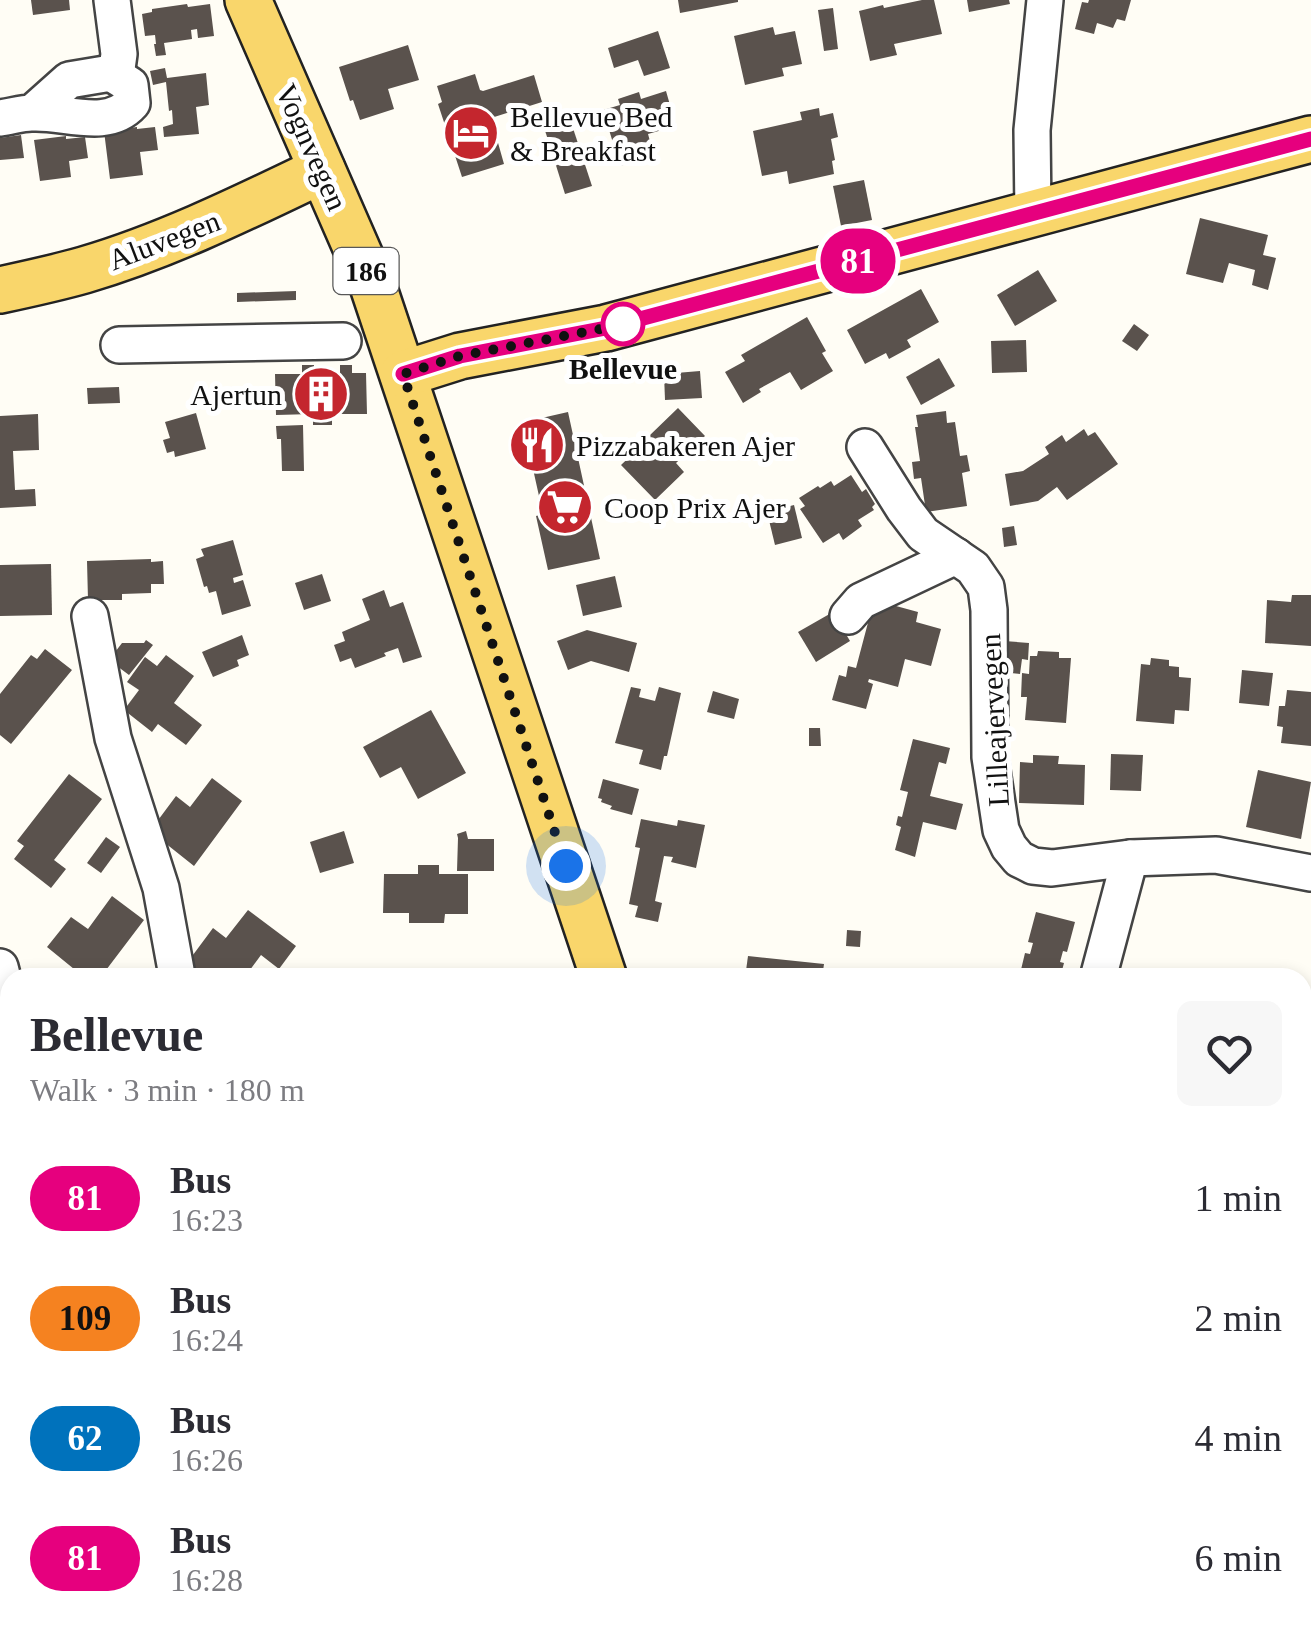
<!DOCTYPE html>
<html lang="en">
<head>
<meta charset="utf-8">
<style>
  body { margin:0; font-family:"Times New Roman",serif; background:#f7f7f7; color:#2b2b33; height:100vh; display:flex; flex-direction:column; font-size:38px; white-space:nowrap }
  * { box-sizing:border-box; margin:0 }
  p { font-size:32px; color:#7c7c81 }
  .icon { flex:none; width:55px; height:55px; fill:none; stroke:currentColor; stroke-width:2; stroke-linecap:round; stroke-linejoin:round }
  .map { position:relative; flex:1; overflow:hidden }
  .panel { position:absolute; left:0px; top:968px; width:1312px; height:672px; display:flex; flex-direction:column; background:#fff; border-radius:30px 30px 0 0; box-shadow:0 5px 15px #0003 }
  .panel>* { flex:none }
  .badge { padding:0 20px; border-radius:32px; font-size:35px; line-height:65px }
  .you { position:absolute; width:50px; height:50px; margin:-25px; border:8px solid #fff; border-radius:50%; background:#1a73e8; box-shadow:0 0 0 15px #1a73e833 }
  .map>.badge { position:absolute; translate:-50% -50%; box-shadow:0 0 0 5px #fff }
  .round { display:grid; place-items:center; flex:none; width:105px; height:105px; border-radius:15px; background:#f7f7f7 }
  .headline { display:flex; align-items:center; justify-content:space-between; height:170px; padding:0 30px }
  h1 { font-size:48px; font-weight:700; line-height:75px }
  ul { padding:0; list-style:none }
  li { display:flex; align-items:center; gap:30px; height:120px; padding:0 30px }
  li div { flex:1 }
  li b { display:block; font-size:38px }
  li em { font-style:normal }
  li .badge { min-width:110px; font-weight:700; text-align:center }
  .map>svg:first-child { display:block }
  .building { fill:#5a524d }
  .lines { fill:none; stroke-linecap:round; stroke-linejoin:round }
  .minor-casing { stroke:#444; stroke-width:40 }
  .major-casing { stroke:#222; stroke-width:50 }
  .minor { stroke:#fff; stroke-width:35 }
  .major { stroke:#f9d66b; stroke-width:45 }
  .line-casing { stroke:#fff; stroke-width:22 }
  .line { stroke:#e6007e; stroke-width:15 }
  .walk { stroke:#111; stroke-width:10; stroke-dasharray:0 18 }
  .stop-dot { fill:#fff; stroke:#e6007e; stroke-width:5 }
  .labels { text-anchor:middle; dominant-baseline:central; stroke-width:10; stroke-linejoin:round; paint-order:stroke }
  .shield { fill:#fff; stroke:#585858; stroke-width:2.5 }
  .shield-label { font-size:28px; font-weight:bold; fill:#111 }
  .poi-label { font-size:30px; fill:#111; stroke:#fff; text-anchor:start }
  .street-label { font-size:30px; fill:#111; stroke:#fff }
  .stop-label { font-size:30px; font-weight:bold; fill:#111; stroke:#fff }
</style>
</head>
<body>
<div class="map">
<svg width="1311" height="1639" viewBox="0 0 1311 1639">
  <rect width="100%" height="100%" fill="#fffdf5"/>
  <g class="building">
    <path d="M31 0H69L70 10 33 15Z"/>
    <path d="M678 0H738V2L680 13Z"/>
    <path d="M922 0H934L942 34 894 44 897 55 870 61 859 11 883 5 884 8Z"/>
    <path d="M967 0H1009L1010 4 969 12Z"/>
    <path d="M1089 0H1131L1125 21 1117 19 1113 28 1097 23 1094 34 1075 29 1082 2 1088 3Z"/>
    <path d="M187 4 188 7 210 4 214 36 198 38 197 29 191 30 192 39 164 43 166 55 156 56 154 44H156L155 35 145 36 142 14 152 12V9Z"/>
    <path d="M833 8 838 49 824 51 818 10Z"/>
    <path d="M773 27 775 35 795 31 802 64 782 68 784 76 745 85 734 36Z"/>
    <path d="M658 31 670 68 644 76 638 60 614 68 608 48Z"/>
    <path d="M408 45 419 80 388 89 394 109 360 120 353 100 350 101 339 67Z"/>
    <path d="M165 68 167 78 206 73 209 105 196 107 199 134 164 137 163 127 173 124 172 110 169 111 166 82 153 85 150 71Z"/>
    <path d="M475 74 480 90 483 91 534 75 542 102 491 118 504 164 462 177 438 104 442 102 437 86Z"/>
    <path d="M666 91 676 126 648 134 654 156 620 166 603 110 620 105 618 99 639 92 641 99Z"/>
    <path d="M819 108 820 116 833 113 838 137 831 139 835 160 832 161 834 174 789 184 787 171 762 176 753 131 802 120 800 112Z"/>
    <path d="M568 113 592 186 565 194 542 121Z"/>
    <path d="M137 127V129L155 127 158 150 140 152 143 175 110 179 104 131Z"/>
    <path d="M21 135 24 158 0 160V138Z"/>
    <path d="M66 136V139L85 137 88 158 69 161 71 177 40 181 34 140Z"/>
    <path d="M864 180 872 220 841 226 833 186Z"/>
    <path d="M1200 218 1268 235 1263 255 1276 258 1268 290 1252 285 1255 270 1229 263 1223 283 1186 274Z"/>
    <path d="M1038 270 1057 301 1015 326 997 295Z"/>
    <path d="M921 289 939 322 907 340 911 347 889 359 886 353 865 364 847 330Z"/>
    <path d="M296 291V300L237 302V293Z"/>
    <path d="M807 317 826 351 822 353 833 371 801 390 790 372 759 389 761 392 743 403 725 372 745 361 741 355Z"/>
    <path d="M1134 324 1149 335 1137 351 1122 341Z"/>
    <path d="M1026 340 1027 372 992 373 991 341Z"/>
    <path d="M939 358 955 386 921 405 906 377Z"/>
    <path d="M302 365H314V374H340V365H352V373H366L367 414H332V425H313V414L276 415 275 374H302Z"/>
    <path d="M700 371 702 398 665 400 664 374Z"/>
    <path d="M119 387 120 403 88 404 87 388Z"/>
    <path d="M678 408 705 436 676 463 684 472 655 500 621 465 639 448 635 444 646 433 649 436Z"/>
    <path d="M946 411 947 423 955 422 960 456 967 455 970 471 962 473 967 506 926 512 921 478 914 479 912 462 920 461 915 427H918L916 415Z"/>
    <path d="M568 412 600 559 548 570 536 516 543 514 531 460 525 461 519 434 526 433 524 422Z"/>
    <path d="M196 413 206 449 175 457 174 451 167 453 163 440 170 438 165 422Z"/>
    <path d="M38 414 39 450 13 451 15 490 35 489 36 506 0 508V416Z"/>
    <path d="M303 425 304 471H282L281 439H277L276 426Z"/>
    <path d="M1084 429 1088 436 1095 432 1118 464 1067 500 1057 487 1038 501 1010 506 1005 474 1023 471 1049 454 1045 447 1062 435 1066 442Z"/>
    <path d="M851 475 862 492 866 489 875 504 872 507 874 510 858 520 862 526 843 540 839 533 823 543 800 509 805 506 799 498 818 486 820 488 831 481 834 486Z"/>
    <path d="M794 505 802 538 775 545 767 512Z"/>
    <path d="M1014 526 1017 545 1004 547 1002 528Z"/>
    <path d="M233 540 243 575 233 578 234 583 243 580 251 606 222 615 216 591 209 593 207 586 204 587 196 559 204 556 201 549Z"/>
    <path d="M151 559V562L163 561 164 584H151V593L122 594V600H88L87 561Z"/>
    <path d="M51 564 52 615 0 616V565Z"/>
    <path d="M322 574 331 601 304 610 295 583Z"/>
    <path d="M615 576 622 607 583 616 576 585Z"/>
    <path d="M384 590 390 607 403 602 422 657 403 663 398 648 384 653 386 656 355 668 351 658 340 662 334 645 345 641 342 632 370 620 362 599Z"/>
    <path d="M1292 595H1311V646L1265 643 1267 600 1291 602Z"/>
    <path d="M874 600 918 612 916 622 941 629 931 666 905 659 898 687 869 679 868 682 873 684 866 709 832 700 839 675 846 677 848 666 856 668Z"/>
    <path d="M833 612 850 641 816 662 798 632Z"/>
    <path d="M587 630 637 643 629 672 591 661 568 670 557 641Z"/>
    <path d="M242 635 249 655 237 660 239 666 213 677 202 652Z"/>
    <path d="M146 640 153 645 129 675 109 660 122 643H144Z"/>
    <path d="M1004 641 1029 643 1028 660 1022 659 1020 674 1001 672Z"/>
    <path d="M45 649 72 670 11 744 0 735V694L31 655 37 659Z"/>
    <path d="M1038 651 1059 652V658H1071L1066 723 1025 720 1027 697H1021L1022 673 1029 674 1030 656H1037Z"/>
    <path d="M166 655 194 676 174 703 202 725 186 745 158 724 152 732 124 710 139 690 127 682 145 657 157 666Z"/>
    <path d="M1151 658 1169 660V666L1179 667V677L1191 678 1189 711 1175 710 1174 724 1136 721 1141 664 1150 665Z"/>
    <path d="M1242 670 1273 673 1269 706 1239 703Z"/>
    <path d="M631 687 641 689 639 697 655 701 659 687 681 693 667 756H664L661 770 639 764 643 750 615 743Z"/>
    <path d="M1287 690 1311 692V746L1281 743 1283 727 1277 726 1279 706H1285Z"/>
    <path d="M713 691 739 699 734 719 707 712Z"/>
    <path d="M431 710 466 773 418 799 401 767 380 778 363 747Z"/>
    <path d="M809 728H820L821 746H809Z"/>
    <path d="M913 739 950 748 946 764 939 762 930 796 963 804 956 830 923 822 915 857 895 850 901 827 896 825 898 816 902 817 908 792 900 790Z"/>
    <path d="M1111 754 1143 755 1141 791 1110 790Z"/>
    <path d="M1033 755 1059 756 1058 764 1085 765 1084 805 1019 803 1020 762 1033 763Z"/>
    <path d="M1258 770 1311 782 1301 839 1246 827Z"/>
    <path d="M69 774 102 799 54 860 66 869 51 888 14 859 24 846 17 841Z"/>
    <path d="M212 778 242 801 194 866 150 831 176 796 190 807Z"/>
    <path d="M603 779 639 789 632 815 610 809 612 806 601 802 602 799 598 798Z"/>
    <path d="M641 819 677 826 678 820 705 825 696 868 671 862 673 857 664 856 655 901 662 903 658 922 635 917 638 906 629 904 640 848 635 847Z"/>
    <path d="M344 831 354 863 320 873 310 842Z"/>
    <path d="M466 831 468 839H494V871H457L458 838 457 834Z"/>
    <path d="M106 837 120 847 101 873 87 863Z"/>
    <path d="M418 865H439V874H468V914H445L444 923H409V913H383L384 874H418Z"/>
    <path d="M112 896 144 920 100 978H85L47 947 71 917 88 929Z"/>
    <path d="M248 910 296 946 279 969 261 955 244 978H206L187 963 213 928 226 938Z"/>
    <path d="M1036 912 1075 922 1067 952 1063 951 1060 962 1064 963 1060 978H1019L1025 953 1030 954 1033 943 1028 942Z"/>
    <path d="M847 930 861 931 860 947 846 946Z"/>
    <path d="M748 956 824 964 822 978H745Z"/>
    <path d="M1302 1002 1311 1004V1114L1302 1111Z"/>
    <path d="M0 1288 10 1291V1337L1 1365Z"/>
    <path d="M1302 1332 1311 1334V1524L1302 1521Z"/>
    <path d="M10 1477V1540L0 1541V1479Z"/>
    <path d="M10 1597V1630H28L29 1639H0V1606L6 1605 4 1598Z"/>
    <path d="M182 1630H207L208 1639H151L150 1634Z"/>
    <path d="M569 1630H604L608 1639H548Z"/>
    <path d="M686 1630H790L788 1639H712L713 1635 707 1634 706 1637Z"/>
    <path d="M1098 1630H1116L1130 1639H1093Z"/>
  </g>
  <g class="lines">
    <g class="minor-casing">
      <g id="minor">
        <path d="M112 0 119 54 116 76"/>
        <path d="M0 118C10 117 21 113 32 113 64 111 107 131 132 103L130 85 111 73 69 80 32 113"/>
        <path d="M1033 215 1032 130 1045 0"/>
        <path d="M119 345 343 341"/>
        <path d="M865 447 904 509 923 534 973 568 986 587 989 610 990 757 1001 830 1009 847 1019 859 1033 866 1052 868 1130 858 1216 855 1311 873"/>
        <path d="M90 616 113 738 161 888 176 970 175 978"/>
        <path d="M848 616 861 601 956 556"/>
        <path d="M0 967 10 1006"/>
        <path d="M1098 978 1130 858"/>
        <path d="M1302 1247 1311 1245"/>
        <path d="M0 1443 10 1442"/>
        <path d="M275 1630 277 1639"/>
        <path d="M636 1630 643 1639"/>
        <path d="M1210 1630 1225 1639"/>
        <path d="M114 1639V1630"/>
        <path d="M921 1639 930 1630"/>
      </g>
    </g>
    <g class="major-casing">
      <g id="major">
        <path d="M248 0 373 286 604 978"/>
        <path d="M0 290C28 284 56 278 84 270 166 246 245 207 322 170"/>
        <path d="M403 374 460 356 606 328 1311 139"/>
        <path d="M865 1630 874 1639"/>
      </g>
    </g>
    <use href="#minor" class="minor"/>
    <use href="#major" class="major"/>
  </g>
  <g class="lines">
    <g class="line-casing">
      <path id="line" d="M403 374 460 356 606 328 1311 139"/>
    </g>
    <use href="#line" class="line"/>
    <path class="walk" d="M566 866 403 374 460 356 606 328 638 320 623 324"/>
  </g>
  <defs>
    <g id="hotel-disc" transform="scale(2.875)"><circle r="9.5" fill="#c4262e" stroke="#fff"/><path d="M-6-4.5h1.5V1H6V5H4.5V3h-9V5H-6ZM-4 0a1.8 1.8 0 1 1 3.6 0ZM.5 0V-2.5h3Q6-2.5 6 0Z" fill="#fff"/></g>
    <g id="building-disc" transform="scale(2.875)"><circle r="9.5" fill="#c4262e" stroke="#fff"/><path d="M-4-6H4V6H1V3H-1V6H-4ZM-2.5-4.3h1.7v1.8h-1.7ZM.8-4.3h1.7v1.8H.8ZM-2.5-1h1.7V.8h-1.7ZM.8-1h1.7V.8H.8Z" fill="#fff"/></g>
    <g id="restaurant-disc" transform="scale(2.875)"><circle r="9.5" fill="#c4262e" stroke="#fff"/><path d="M-5-6h1v4h1v-4h1v4h1v-4h1v5L-1.5 .5V6h-2V.5L-5-1ZM5-6V6H3V1.5H1.5Q1.5-4 5-6Z" fill="#fff"/></g>
    <g id="supermarket-disc" transform="scale(2.875)"><circle r="9.5" fill="#c4262e" stroke="#fff"/><path d="M-6-5.5h2.5l.6 2H6L4.5 2H-2.5L-4.4-4H-6ZM-1.5 3.2a1.3 1.3 0 1 0 .1 0ZM3 3.2a1.3 1.3 0 1 0 .1 0Z" fill="#fff"/></g>
  </defs>
  <g fill-rule="evenodd">
    <use href="#hotel-disc" x="471" y="133"/>
    <use href="#building-disc" x="321" y="394"/>
    <use href="#restaurant-disc" x="537" y="445"/>
    <use href="#supermarket-disc" x="565" y="507"/>
  </g>
  <circle class="stop-dot" cx="623" cy="324" r="20"/>
  <g class="labels">
    <rect class="shield" x="333.5" y="248" width="65" height="46" rx="8"/>
    <g class="shield-label">
      <text x="366" y="271">186</text>
    </g>
    <g class="poi-label">
      <text x="510" y="116">Bellevue Bed<tspan x="510" dy="34">&amp; Breakfast</tspan></text>
      <text x="282" y="394" text-anchor="end">Ajertun</text>
      <text x="576" y="445">Pizzabakeren Ajer</text>
      <text x="604" y="507">Coop Prix Ajer</text>
    </g>
    <g class="street-label">
      <text transform="translate(312 147) rotate(66)">Vognvegen</text>
      <text transform="translate(164 240) rotate(-21)">Aluvegen</text>
      <text transform="translate(994 720) rotate(-93)">Lilleajervegen</text>
    </g>
    <g class="stop-label">
      <text x="623" y="368">Bellevue</text>
    </g>
  </g>
</svg>
<div class="you" style="left:566px;top:866px"></div>
<b class="badge" style="left:858px;top:261px;background:#e6007e;color:#fff">81</b>
<section class="panel">
<div class="headline"><div><h1>Bellevue</h1><p>Walk · 3 min · 180 m</p></div><a class="round"><svg class="icon" aria-label="heart" viewBox="0 0 24 24"><path d="M12 20l-8-8c-3-5 5-10 8-4 3-6 11-1 8 4z"/></svg></a></div>
<ul>
<li><span class="badge" style="background:#e6007e;color:#fff">81</span><div><b>Bus</b><p>16:23</p></div><em>1 min</em></li>
<li><span class="badge" style="background:#f58220;color:#111">109</span><div><b>Bus</b><p>16:24</p></div><em>2 min</em></li>
<li><span class="badge" style="background:#0072bc;color:#fff">62</span><div><b>Bus</b><p>16:26</p></div><em>4 min</em></li>
<li><span class="badge" style="background:#e6007e;color:#fff">81</span><div><b>Bus</b><p>16:28</p></div><em>6 min</em></li>
</ul>
</section>
</div>
</body>
</html>
